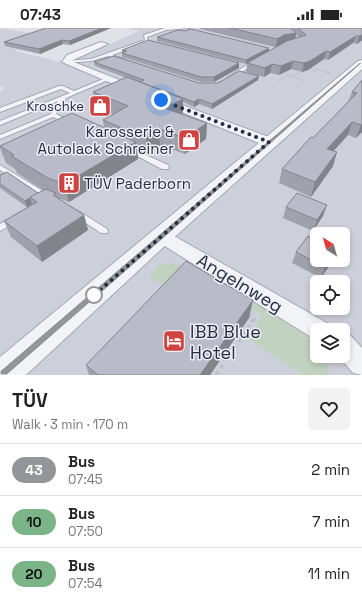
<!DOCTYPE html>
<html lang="en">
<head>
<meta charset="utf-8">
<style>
  body { margin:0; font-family:"Space Grotesk",sans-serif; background:#f2f2f2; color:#222; height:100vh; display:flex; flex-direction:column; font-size:15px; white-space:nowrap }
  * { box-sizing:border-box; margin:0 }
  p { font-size:13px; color:#767676 }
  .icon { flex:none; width:22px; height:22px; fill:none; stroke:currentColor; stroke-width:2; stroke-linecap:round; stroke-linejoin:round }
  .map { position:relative; height:347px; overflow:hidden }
  .side { display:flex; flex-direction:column; background:#fff; flex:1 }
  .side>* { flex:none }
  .badge { padding:0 8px; border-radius:13px; font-size:14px; line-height:26px }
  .needle { width:26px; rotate:323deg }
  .fabs { position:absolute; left:310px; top:199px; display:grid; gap:8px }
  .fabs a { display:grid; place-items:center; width:40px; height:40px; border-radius:6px; background:#fff; box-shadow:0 2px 6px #0003; font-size:20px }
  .you { position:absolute; width:20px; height:20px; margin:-10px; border:3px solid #fff; border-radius:50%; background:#1a73e8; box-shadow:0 0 0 6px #1a73e833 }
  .map>.badge { position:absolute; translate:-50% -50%; box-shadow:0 0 0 2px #fff }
  .round { display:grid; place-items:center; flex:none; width:42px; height:42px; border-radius:6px; background:#f2f2f2 }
  .head { display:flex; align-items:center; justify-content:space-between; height:68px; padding:0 12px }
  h1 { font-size:19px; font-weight:600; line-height:30px }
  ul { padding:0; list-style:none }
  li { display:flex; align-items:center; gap:12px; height:52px; padding:0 12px; border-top:1px solid #e0e0e0 }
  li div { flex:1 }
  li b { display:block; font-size:15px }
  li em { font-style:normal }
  li .badge { min-width:44px; font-weight:700; text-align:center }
  .status { display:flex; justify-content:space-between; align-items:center; height:28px; padding:0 20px; background:#fff; direction:ltr }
  .status svg { height:11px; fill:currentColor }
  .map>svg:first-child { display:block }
  .built { fill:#cdd0da; fill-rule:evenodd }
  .green { fill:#c1d2c0 }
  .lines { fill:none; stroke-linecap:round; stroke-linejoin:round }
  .service-casing { stroke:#a4a7b2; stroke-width:2 }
  .minor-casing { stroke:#a4a7b2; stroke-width:2 }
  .tertiary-casing { stroke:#a4a7b2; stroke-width:2 }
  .path-far1 { stroke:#bdbfc7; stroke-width:1.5; stroke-dasharray:1.5 1.5; stroke-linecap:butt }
  .path { stroke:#bdbfc7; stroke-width:3.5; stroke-dasharray:4 4; stroke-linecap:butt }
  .service { fill:#f2f3f7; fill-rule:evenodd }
  .minor { fill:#f2f3f7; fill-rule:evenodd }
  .tertiary { fill:#f2f3f7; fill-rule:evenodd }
  .wall { fill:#9fa2ac; fill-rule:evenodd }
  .shaded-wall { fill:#82848c }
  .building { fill:#b9bcc8; stroke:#82848c }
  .line { fill:#949599; stroke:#fff }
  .walk { stroke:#282c40; stroke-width:4; stroke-dasharray:0 7.2 }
  .stop-dot { fill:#fff; stroke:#949599; stroke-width:2 }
  .labels { text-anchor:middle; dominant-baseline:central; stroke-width:3; stroke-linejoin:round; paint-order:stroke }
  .far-poi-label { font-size:13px; fill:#282c40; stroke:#eef0f6; text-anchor:end }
  .poi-label { font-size:15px; fill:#282c40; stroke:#eef0f6; text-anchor:end }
  .near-street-label { font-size:18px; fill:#282c40; stroke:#eef0f6 }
  .near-poi-label { font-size:18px; fill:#282c40; stroke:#eef0f6; text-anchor:start }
</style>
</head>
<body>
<div class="status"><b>07:43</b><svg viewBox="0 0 49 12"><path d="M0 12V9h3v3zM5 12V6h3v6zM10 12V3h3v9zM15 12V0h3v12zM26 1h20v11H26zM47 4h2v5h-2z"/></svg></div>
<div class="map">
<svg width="362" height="347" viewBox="0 0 362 347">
  <rect width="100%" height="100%" fill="#dfe1e8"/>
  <path class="built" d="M0 0 50 8 15 23 56 33 51 36 110 16 139 3 126 0H362V347H330L328 336 324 328H343V302H317V316L313 310 233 271 262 288 247 311 303 347H0V64L5 60 0 58ZM317 206H343V232H317ZM317 254H343V280H317Z"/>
  <g class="green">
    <path d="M172 235 189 239 223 254 168 261 149 249 159 237Z"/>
    <path d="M230 258 283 289 313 310 317 316V328H324L328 336 330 347H303L247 311 262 288 233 271Z"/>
  </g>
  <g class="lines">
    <g class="service-casing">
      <g id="service">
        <path d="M165 0H189L166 2 147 9 148 14 112 27 124 31V33L108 28 91 33 66 35 64 34 66 33 91 31 145 12 144 7Z"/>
        <path d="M252 34 256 35 232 50 228 49Z"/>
        <path d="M106 50 110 51 66 70 56 86 72 94V96H68L53 89 0 111V107L51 86 58 73 0 97V93L70 65 61 61 0 84V80L59 58H63L74 63Z"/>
        <path d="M128 119 168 137 169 139 168 141H162L126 122V120Z"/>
        <path d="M0 137 51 168 52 170 51 172H45L0 142Z"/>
        <path d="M77 182 107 201 108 203 107 205H101L74 187 73 185Z"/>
        <path d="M15 188 19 191 18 193 0 203V196Z"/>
      </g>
    </g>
    <g class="minor-casing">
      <g id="minor">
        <path d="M101 14 108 16 71 33 140 60 141 62 140 64H132L62 34 67 27Z"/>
        <path d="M163 70 274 111 275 114 269 118 264 117 159 75 158 73 159 71Z"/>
        <path d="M161 202 167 204 327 295 330 302H317V311L311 309 155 212 152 208 155 204Z"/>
        <path d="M343 305 351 308 362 320V347L353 345 338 328H343Z"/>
      </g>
    </g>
    <g class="tertiary-casing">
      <path id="tertiary" d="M362 32V41L169 214 26 347H0V329L358 33Z"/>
    </g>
    <g class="path-far1">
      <path d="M317 42 330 45"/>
      <path d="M316 43 311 42 313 40 318 41"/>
      <path d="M291 48 304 52"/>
      <path d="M277 54 286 48 301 45"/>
    </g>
    <path class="path" d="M216 347 254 291 247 286"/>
    <use href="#service" class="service"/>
    <use href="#minor" class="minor"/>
    <use href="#tertiary" class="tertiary"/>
  </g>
  <g class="wall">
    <path d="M111 0 70 17 63 16 40 26 5 18 4 14Z"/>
    <path d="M200 0H362V12L357 16 353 15 328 32 324 31 308 42 302 44 291 41 279 47 270 45 264 49 246 44 247 36H246L157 13V9L269 23 275 19 200 1ZM296 7 299 9 295 10Z"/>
    <path d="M122 22 239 35V40L214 54H201L122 29Z"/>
    <path d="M94 34 199 55H218L259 48 258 52 212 81 199 76 194 79 183 74V85L181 86 207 95 206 111 185 126 160 117 147 126 137 121 138 131 69 174 58 170 84 187 88 202 42 234 11 209 4 193 33 177 32 176 27 179 0 160V147L38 165 43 162 17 145 15 141 6 135 0 120V118L104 100 103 92 113 86 96 78 93 64 127 50 95 38Z"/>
    <path d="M362 52V104L356 110 348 107 334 123 333 138 311 169 279 155 282 141 348 74 352 64Z"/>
    <path d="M286 179 323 188 313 203 283 190Z"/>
    <path d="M296 224 333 232 321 250 292 235Z"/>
    <path d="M249 290 210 347H89L86 337Z"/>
  </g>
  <g class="shaded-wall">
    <path d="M102 0H111L70 17 69 13Z"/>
    <path d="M296 5 295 13 276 19 277 11 284 7Z"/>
    <path d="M362 7V12L357 16 359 8Z"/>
    <path d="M356 8 353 15 328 32 330 24Z"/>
    <path d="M62 12 63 16 40 26 39 21Z"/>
    <path d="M269 20V24L247 35 246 36V32Z"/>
    <path d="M326 23 324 31 308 42 302 44 304 35Z"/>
    <path d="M293 33 291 41 279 47 281 38Z"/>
    <path d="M239 35V40L214 54V49Z"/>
    <path d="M272 36 270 45 264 49 265 40Z"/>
    <path d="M259 48 258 52 212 81V76Z"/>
    <path d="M183 71V85L164 95V80Z"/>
    <path d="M199 71V76L194 79V74Z"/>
    <path d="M352 94 348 107 322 135 327 121Z"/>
    <path d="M207 95 206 111 185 126V110Z"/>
    <path d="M362 96V104L356 110 361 97Z"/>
    <path d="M159 101 160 117 147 126 146 110Z"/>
    <path d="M136 114 138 131 69 174 64 156Z"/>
    <path d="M337 124 333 138 311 169 315 154Z"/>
    <path d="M30 170 32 176 27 179 25 173Z"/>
    <path d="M327 177 323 188 313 203 317 192Z"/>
    <path d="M84 187 88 202 42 234 37 218Z"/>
    <path d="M330 232H333L321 250 325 239Z"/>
    <path d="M253 272 249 290 210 347H200Z"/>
  </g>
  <g class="building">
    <path d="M46 0H102L69 13 62 12 39 21 4 14Z"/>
    <path d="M230 0H291L296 5 284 7 277 11Z"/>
    <path d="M298 0H362V7L359 8H356L330 24 326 23 310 33 304 35 293 33 281 38 272 36 265 40 247 35 287 13 306 7Z"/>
    <path d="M191 1 269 20 246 32 157 9 178 2 185 3Z"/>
    <path d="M148 12 239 35 214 49H201L122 25 127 23 122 22Z"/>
    <path d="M114 28 199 55H218L239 43 259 48 212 76 199 71 194 74 140 54 144 52 94 34Z"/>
    <path d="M127 49 183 71 164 80 207 95 185 110 159 101 146 110 103 92 128 78 93 64Z"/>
    <path d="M362 52V96L361 97 352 94 327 121 337 124 315 154 282 141 311 109 313 110 357 65 352 64Z"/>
    <path d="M72 85 136 114 64 156 48 150 11 128 14 127 0 118Z"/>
    <path d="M7 144 38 165 25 173 0 156V147Z"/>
    <path d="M46 161 56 165 53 167 84 187 37 218 4 193 37 174 30 169Z"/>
    <path d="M297 165 327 177 317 192 286 179Z"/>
    <path d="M308 208 317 212V232H330L325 239 296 224Z"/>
    <path d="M186 233 253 272 200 347H98L86 337Z"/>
  </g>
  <path class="line" d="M360 34 362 35 164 210 7 347H0V343Z"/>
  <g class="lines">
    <path class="walk" d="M94 267 92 269 269 114 161 72"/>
  </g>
  <defs>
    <g id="shop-square" transform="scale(1.15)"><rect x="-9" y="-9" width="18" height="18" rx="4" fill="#cf4442" stroke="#eef0f6"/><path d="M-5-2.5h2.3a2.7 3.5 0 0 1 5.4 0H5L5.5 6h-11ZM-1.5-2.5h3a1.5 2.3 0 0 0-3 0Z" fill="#fff"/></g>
    <g id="building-square" transform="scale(1.15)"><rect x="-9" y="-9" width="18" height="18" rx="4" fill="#cf4442" stroke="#eef0f6"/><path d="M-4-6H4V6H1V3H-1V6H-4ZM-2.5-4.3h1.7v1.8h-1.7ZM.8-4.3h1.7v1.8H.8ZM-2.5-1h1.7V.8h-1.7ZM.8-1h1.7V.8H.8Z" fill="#fff"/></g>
    <g id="hotel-square" transform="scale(1.15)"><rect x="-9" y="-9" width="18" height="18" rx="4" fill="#cf4442" stroke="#eef0f6"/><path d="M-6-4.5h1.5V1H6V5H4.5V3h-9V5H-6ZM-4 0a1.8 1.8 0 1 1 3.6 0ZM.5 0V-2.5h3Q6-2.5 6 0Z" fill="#fff"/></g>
  </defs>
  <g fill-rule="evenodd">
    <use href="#shop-square" x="100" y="78"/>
    <use href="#shop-square" x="189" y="112"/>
    <use href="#building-square" x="69" y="155"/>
    <use href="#hotel-square" x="174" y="313"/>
  </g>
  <circle class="stop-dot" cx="94" cy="267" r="8"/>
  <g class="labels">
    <g class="far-poi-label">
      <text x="84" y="78">Kroschke</text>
    </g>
    <g class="poi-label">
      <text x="174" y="103">Karosserie &amp;<tspan x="174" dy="17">Autolack Schreiner</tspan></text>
      <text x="84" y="155" text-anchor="start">TÜV Paderborn</text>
    </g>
    <g class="near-street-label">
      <text transform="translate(240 255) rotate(31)">Angelnweg</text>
    </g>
    <g class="near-poi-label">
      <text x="190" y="303">IBB Blue<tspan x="190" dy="21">Hotel</tspan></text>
    </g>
  </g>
</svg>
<div class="fabs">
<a><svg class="needle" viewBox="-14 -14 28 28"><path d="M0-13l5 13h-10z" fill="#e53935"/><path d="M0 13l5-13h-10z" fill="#767676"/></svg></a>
<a><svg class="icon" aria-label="locate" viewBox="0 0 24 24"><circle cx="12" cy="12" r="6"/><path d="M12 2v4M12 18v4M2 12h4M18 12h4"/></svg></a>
<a><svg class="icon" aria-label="layers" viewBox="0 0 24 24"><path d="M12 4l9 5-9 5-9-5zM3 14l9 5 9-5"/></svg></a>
</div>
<div class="you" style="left:161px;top:72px"></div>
</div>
<section class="side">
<div class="head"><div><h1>TÜV</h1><p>Walk · 3 min · 170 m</p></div><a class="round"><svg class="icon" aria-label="heart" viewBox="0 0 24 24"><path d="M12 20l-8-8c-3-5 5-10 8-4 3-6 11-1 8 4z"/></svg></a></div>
<ul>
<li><span class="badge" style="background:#949599;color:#fff">43</span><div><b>Bus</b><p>07:45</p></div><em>2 min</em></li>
<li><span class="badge" style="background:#7bb587;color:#111">10</span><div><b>Bus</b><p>07:50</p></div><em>7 min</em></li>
<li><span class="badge" style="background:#7bb587;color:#111">20</span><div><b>Bus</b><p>07:54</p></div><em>11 min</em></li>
</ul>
</section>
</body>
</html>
